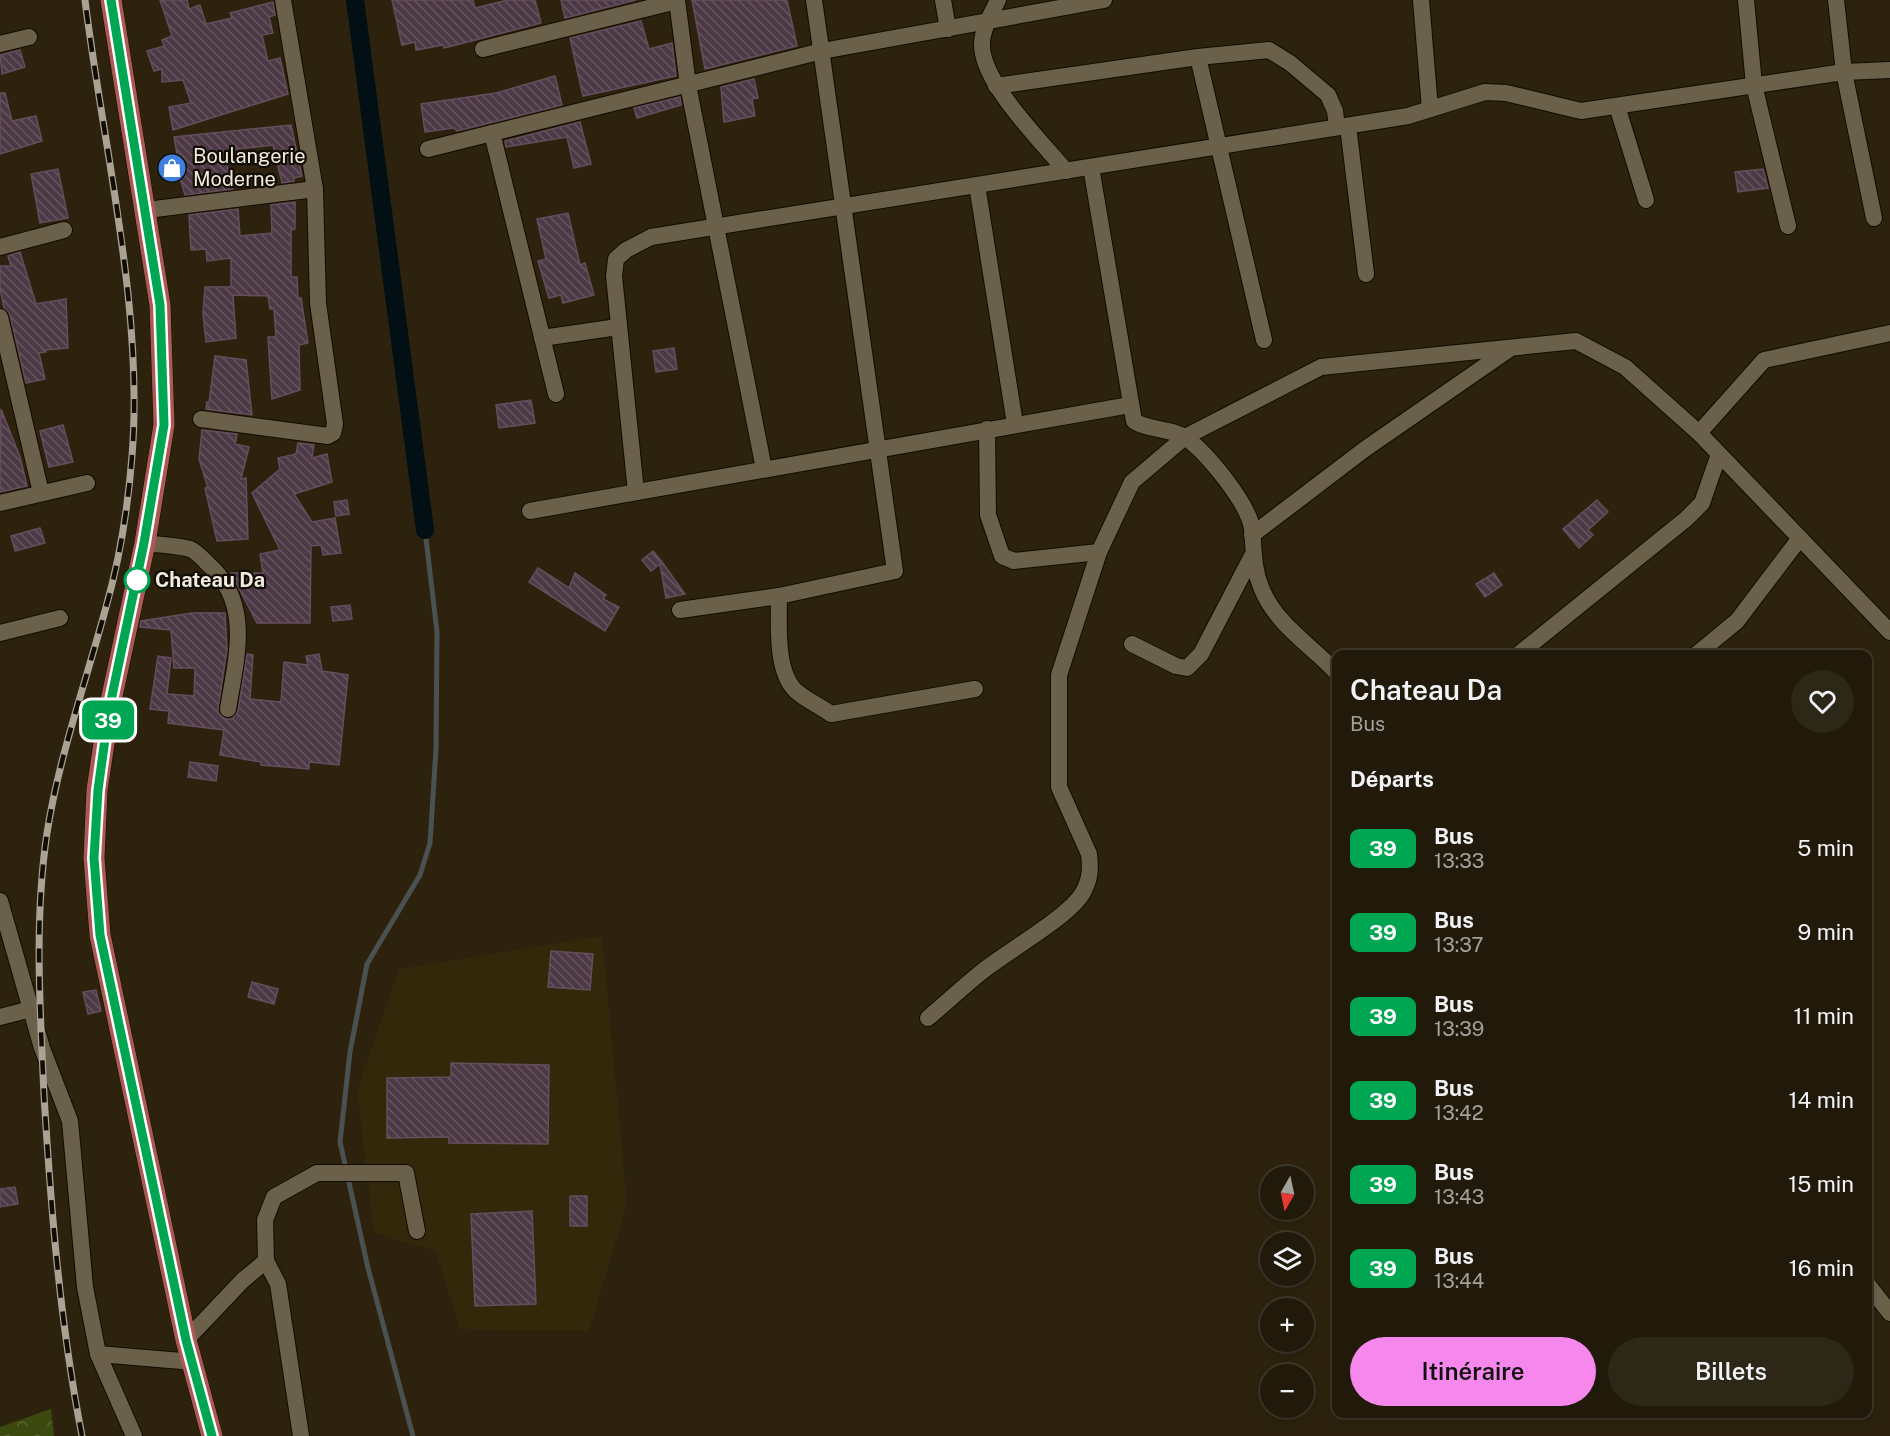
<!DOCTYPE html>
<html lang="fr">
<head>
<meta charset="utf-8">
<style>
  body { margin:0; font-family:"Public Sans",sans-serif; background:#2d2718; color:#f1f3f6; height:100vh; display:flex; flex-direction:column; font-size:22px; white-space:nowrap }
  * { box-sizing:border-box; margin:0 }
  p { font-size:20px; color:#a2a19c }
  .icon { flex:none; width:33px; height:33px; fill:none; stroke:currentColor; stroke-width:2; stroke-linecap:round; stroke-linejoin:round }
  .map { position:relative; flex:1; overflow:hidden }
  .sheet { position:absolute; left:1332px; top:650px; width:540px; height:768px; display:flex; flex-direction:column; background:#211a0a; border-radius:12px; box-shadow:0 3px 9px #0003,0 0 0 2px #3e382b }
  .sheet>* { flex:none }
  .badge { padding:0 12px; border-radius:9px; font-size:21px; line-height:39px }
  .needle { width:39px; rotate:189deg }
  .fabs { position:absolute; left:1260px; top:1166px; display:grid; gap:12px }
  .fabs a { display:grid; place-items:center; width:54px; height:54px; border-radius:50%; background:#211a0a; box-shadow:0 3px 9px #0003,0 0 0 2px #3e382b; font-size:30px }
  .map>.badge { position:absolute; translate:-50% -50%; box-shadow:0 0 0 3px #fff }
  h2 { padding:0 18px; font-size:22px; line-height:54px }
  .round { display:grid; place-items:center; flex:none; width:63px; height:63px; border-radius:32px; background:#2d2718 }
  .headline { display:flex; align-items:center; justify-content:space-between; height:102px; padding:0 18px }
  h1 { font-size:28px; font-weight:600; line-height:45px }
  .cta { display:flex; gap:12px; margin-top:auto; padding:12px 18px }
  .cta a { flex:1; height:69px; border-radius:36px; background:#f688ed; color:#111; font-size:24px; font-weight:600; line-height:69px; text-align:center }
  .cta a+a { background:#2d2718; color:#f1f3f6 }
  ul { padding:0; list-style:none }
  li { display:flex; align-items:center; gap:18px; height:84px; padding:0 18px }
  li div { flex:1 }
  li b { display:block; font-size:22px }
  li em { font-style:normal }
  li .badge { min-width:66px; font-weight:700; text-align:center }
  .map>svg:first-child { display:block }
  .built { fill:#34280b }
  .forest { fill:url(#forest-crowns) }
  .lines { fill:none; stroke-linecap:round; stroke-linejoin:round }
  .stream { stroke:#4a5151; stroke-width:5 }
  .canal { stroke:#020f14; stroke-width:18 }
  .building { fill:url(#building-back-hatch); stroke:#644e5c; stroke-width:1.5 }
  .minor-casing { stroke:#140b00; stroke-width:18 }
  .major-casing { stroke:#140b00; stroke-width:22 }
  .minor { stroke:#6b604a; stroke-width:16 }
  .major { stroke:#ab5955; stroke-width:21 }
  .rail-casing { stroke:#aaa293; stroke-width:7 }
  .rail { stroke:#110d05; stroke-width:4.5; stroke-dasharray:14; stroke-linecap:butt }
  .line-casing { stroke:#fff; stroke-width:14 }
  .line { stroke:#00a651; stroke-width:9 }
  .stop-dot { fill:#fff; stroke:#00a651; stroke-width:3 }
  .labels { text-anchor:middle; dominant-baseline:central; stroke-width:4.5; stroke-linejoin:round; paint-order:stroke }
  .poi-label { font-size:20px; fill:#f2ecdf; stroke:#110d05; text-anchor:start }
  .stop-label { font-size:20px; font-weight:bold; fill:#f2ecdf; stroke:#110d05; text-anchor:start }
</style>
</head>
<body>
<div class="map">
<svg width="1890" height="1436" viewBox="0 0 1890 1436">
  <defs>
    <pattern id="forest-crowns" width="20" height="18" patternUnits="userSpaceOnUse" patternTransform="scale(1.5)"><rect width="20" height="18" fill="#3d4a0f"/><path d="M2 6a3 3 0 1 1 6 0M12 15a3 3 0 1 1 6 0" fill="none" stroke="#5a6432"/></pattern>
    <pattern id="building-back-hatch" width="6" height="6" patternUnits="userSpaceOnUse" patternTransform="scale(1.5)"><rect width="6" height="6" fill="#4d3846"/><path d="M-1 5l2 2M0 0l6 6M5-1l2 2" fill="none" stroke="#675560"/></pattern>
  </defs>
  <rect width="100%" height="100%" fill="#2c220d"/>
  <path class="built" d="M602 936 627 1204 589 1331 460 1329 436 1251 374 1233 357 1090 399 969Z"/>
  <path class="forest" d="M51 1409 54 1436H0V1427Z"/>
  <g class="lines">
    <path class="stream" d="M413 1436 368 1268 340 1142 350 1052 367 964 420 875 430 843 436 749 437 632 425 530"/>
    <path class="canal" d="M355 0 425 530"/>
  </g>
  <g class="building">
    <path d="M160 0H187L189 9 200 5 206 24 232 18 230 13 273 2 275 15 269 17 273 33 262 35 268 61 280 58 288 94 173 130 169 107 191 103 183 80 162 82V69L154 71 147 51 164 46 162 40 172 36Z"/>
    <path d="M392 0H473L475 8 508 0H535L541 23 444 48 443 45 416 50 415 42 402 45Z"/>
    <path d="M561 0H636L565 18Z"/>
    <path d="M692 0H787L797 46 705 69Z"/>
    <path d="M641 21 649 49 672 43 676 76 583 96 570 38Z"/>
    <path d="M20 50 25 67 2 74 0 55Z"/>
    <path d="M555 76 562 105 457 131 454 128 425 132 421 104 496 93Z"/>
    <path d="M754 79 758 98 752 99 755 116 724 122 721 87Z"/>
    <path d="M0 93H5L12 121 36 116 42 141 0 154Z"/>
    <path d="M680 97 681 105 637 118 634 108Z"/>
    <path d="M580 122 591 164 574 168 567 137 506 147 505 141Z"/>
    <path d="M291 125 302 176 294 178V181L282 183 273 145 230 150 231 156 225 157 233 189 185 195 173 155 177 154 174 137Z"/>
    <path d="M58 169 68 218 40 223 31 174Z"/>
    <path d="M1763 169 1768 188 1738 192 1735 172Z"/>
    <path d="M295 202V229L291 230V277H297L298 298H301L308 343 299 345 300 390 272 399 268 337H276L274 309H270L268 296 233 295 236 338 206 342 203 313 205 287H231V258L207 261 206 249 191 250 189 215 238 209 240 236 272 233 271 205Z"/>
    <path d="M568 213 580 265 585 263 594 295 563 303 561 295 549 298 538 261 546 259 537 219Z"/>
    <path d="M20 252 36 304 66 299 68 348 45 350 46 352 39 353 45 379 26 383 10 315 4 308 0 288V266H11L8 256Z"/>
    <path d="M674 348 677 369 656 372 653 351Z"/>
    <path d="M215 356 246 360 252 415 206 409 207 402 209 403Z"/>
    <path d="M531 400 535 423 499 428 496 405Z"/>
    <path d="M1 409 20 457 27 486 0 492Z"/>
    <path d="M63 425 73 462 49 467 40 431Z"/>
    <path d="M202 430 237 434 235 444 249 447 241 479 246 478 248 539 217 541 205 488H208L199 459Z"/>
    <path d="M298 443 314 445 312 458 327 454 332 482 294 494 312 522 335 518 341 553 323 555 321 545 311 546 310 623H257L231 573H263L260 554 280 550 252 493 280 469 278 458 296 454Z"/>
    <path d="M347 500 349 514 336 516 334 502Z"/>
    <path d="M1597 500 1608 512 1588 530 1593 535 1579 548 1563 529Z"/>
    <path d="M40 528 45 543 15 551 11 536Z"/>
    <path d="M653 551 662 562 685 594 666 598 660 564 651 571 642 560Z"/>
    <path d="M538 568 569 588 575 573 606 595 603 599 619 607 605 631 529 582Z"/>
    <path d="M1494 573 1502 585 1485 597 1476 584Z"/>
    <path d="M350 605 352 619 333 621 331 607Z"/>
    <path d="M192 613H225L227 650 218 708V713L226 719H232L238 711 247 654 253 655 250 699 281 702 284 662 308 665 306 656 319 654 322 671 348 675 339 765 309 762V769L286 767 261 765V762L220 755 224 730 168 723 169 711 150 709 158 656 171 658 167 694 194 696 195 668H174L171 630 140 627 141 621Z"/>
    <path d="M190 762 218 766 216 781 188 777Z"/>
    <path d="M551 951 593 954 590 990 548 987Z"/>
    <path d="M252 982 278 989 274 1004 248 997Z"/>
    <path d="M96 990 101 1011 88 1014 83 992Z"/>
    <path d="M451 1063 549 1065 548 1144 449 1143V1137L387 1138V1078L451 1077Z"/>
    <path d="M15 1187 18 1204 0 1207V1189Z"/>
    <rect x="570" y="1196" width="17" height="30"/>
    <path d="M532 1211 536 1304 475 1306 471 1214Z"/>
  </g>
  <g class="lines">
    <g class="minor-casing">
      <g id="minor">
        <path d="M677 0 688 85 764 469"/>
        <path d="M943 0 948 29"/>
        <path d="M998 0C992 13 982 29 982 44 981 82 1041 141 1066 171"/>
        <path d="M1421 0 1430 109"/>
        <path d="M1746 0 1754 85 1788 226"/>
        <path d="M1836 0 1844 72 1874 218"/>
        <path d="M0 44 29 37"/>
        <path d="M483 49 677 1"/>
        <path d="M1198 57 1264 340"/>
        <path d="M996 86 1198 57 1269 50 1290 63 1328 95 1335 111 1337 127"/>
        <path d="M1617 106 1646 200"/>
        <path d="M1348 126 1366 274"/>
        <path d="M492 133 556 394"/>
        <path d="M428 149 822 51 1104 0"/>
        <path d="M1091 167 1134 421C1149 431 1172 428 1186 438 1207 453 1249 504 1252 529 1254 549 1253 568 1261 587 1275 624 1311 645 1336 672"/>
        <path d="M977 185 1015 424"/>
        <path d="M147 210 315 189"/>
        <path d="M0 247 64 230"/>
        <path d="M0 317 41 493"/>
        <path d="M542 338 618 327"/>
        <path d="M201 419 328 436 333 433 335 424 318 303 315 189 283 0"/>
        <path d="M987 429 988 515 1002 556 1014 561 1099 552"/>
        <path d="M1699 433 1764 360 1890 333"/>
        <path d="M636 492 614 276 616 259 626 250 651 237 1408 116 1485 92 1506 93 1581 111 1844 72 1890 70"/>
        <path d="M0 503 87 483"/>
        <path d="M530 511 1130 405"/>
        <path d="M1252 535 1365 449 1511 348"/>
        <path d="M145 543C159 545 176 545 190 549 196 551 203 559 208 564 253 603 236 658 228 709"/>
        <path d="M779 596C779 622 775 672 796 691 806 700 820 706 831 714L975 689"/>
        <path d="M680 610 779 596 895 571 814 0"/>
        <path d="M0 633 60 618"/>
        <path d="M1132 644 1176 666 1187 668 1201 654 1252 556"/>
        <path d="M1519 654 1686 519 1702 503 1719 454"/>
        <path d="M1697 654 1737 621 1800 538"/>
        <path d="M0 901 42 1048 70 1121 85 1287 98 1354 134 1436"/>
        <path d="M0 1017 31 1009"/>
        <path d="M928 1018C947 1002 965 985 984 970 1008 951 1068 917 1082 894 1090 881 1091 869 1089 854L1059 787V675L1099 552 1132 482 1185 437 1321 367 1576 341 1625 367 1699 433 1890 632"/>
        <path d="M266 1261 278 1284 301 1436"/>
        <path d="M1868 1285 1890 1313"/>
        <path d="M186 1340 243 1280 266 1261 265 1220 274 1197 317 1173H406L417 1231"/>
        <path d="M98 1354 194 1362"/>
      </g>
    </g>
    <g class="major-casing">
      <path id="major" d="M111 0 160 305 164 425 145 543 109 710 97 790 94 858 100 935 186 1340 212 1436"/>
    </g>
    <use href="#minor" class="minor"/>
    <use href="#major" class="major"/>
    <g class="rail-casing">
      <path id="rail" d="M82 1436C60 1323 51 1210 44 1095 40 1008 34 920 47 833 59 756 86 682 106 607 120 558 128 507 132 456 144 310 103 146 85 0"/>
    </g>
    <use href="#rail" class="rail"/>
  </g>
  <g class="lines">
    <g class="line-casing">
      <path id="line" d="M111 0 160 305 164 425 144 543 109 710 98 790 94 858 100 935 186 1340 212 1436"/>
    </g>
    <use href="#line" class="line"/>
  </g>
  <defs>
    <g id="shop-disc" transform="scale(1.5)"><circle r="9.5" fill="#3f7fe0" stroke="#110d05"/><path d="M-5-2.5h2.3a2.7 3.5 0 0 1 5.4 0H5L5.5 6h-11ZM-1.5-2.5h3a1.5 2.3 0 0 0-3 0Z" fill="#fff"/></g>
  </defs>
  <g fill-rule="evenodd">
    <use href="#shop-disc" x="172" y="168"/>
  </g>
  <circle class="stop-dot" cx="137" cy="580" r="12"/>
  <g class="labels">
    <g class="poi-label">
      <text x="193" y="156">Boulangerie<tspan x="193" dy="23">Moderne</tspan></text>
    </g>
    <g class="stop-label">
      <text x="155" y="580">Chateau Da</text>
    </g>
  </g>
</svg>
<div class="fabs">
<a><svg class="needle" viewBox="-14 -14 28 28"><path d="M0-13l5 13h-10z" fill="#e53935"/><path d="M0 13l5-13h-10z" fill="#a2a19c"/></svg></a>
<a><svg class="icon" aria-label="layers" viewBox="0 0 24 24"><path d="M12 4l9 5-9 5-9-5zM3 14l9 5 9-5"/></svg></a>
<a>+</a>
<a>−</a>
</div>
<b class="badge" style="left:108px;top:720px;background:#00a651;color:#fff">39</b>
<section class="sheet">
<div class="headline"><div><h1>Chateau Da</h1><p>Bus</p></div><a class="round"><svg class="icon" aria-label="heart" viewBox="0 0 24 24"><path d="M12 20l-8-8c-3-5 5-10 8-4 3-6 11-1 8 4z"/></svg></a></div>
<h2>Départs</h2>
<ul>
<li><span class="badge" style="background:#00a651;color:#fff">39</span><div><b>Bus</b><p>13:33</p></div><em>5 min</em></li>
<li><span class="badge" style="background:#00a651;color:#fff">39</span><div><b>Bus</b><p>13:37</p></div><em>9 min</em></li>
<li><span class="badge" style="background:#00a651;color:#fff">39</span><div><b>Bus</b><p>13:39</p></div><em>11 min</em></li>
<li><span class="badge" style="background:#00a651;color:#fff">39</span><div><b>Bus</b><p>13:42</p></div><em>14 min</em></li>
<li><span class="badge" style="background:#00a651;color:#fff">39</span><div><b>Bus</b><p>13:43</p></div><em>15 min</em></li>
<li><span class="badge" style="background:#00a651;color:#fff">39</span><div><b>Bus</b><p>13:44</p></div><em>16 min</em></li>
</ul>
<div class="cta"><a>Itinéraire</a><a>Billets</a></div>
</section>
</div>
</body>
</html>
